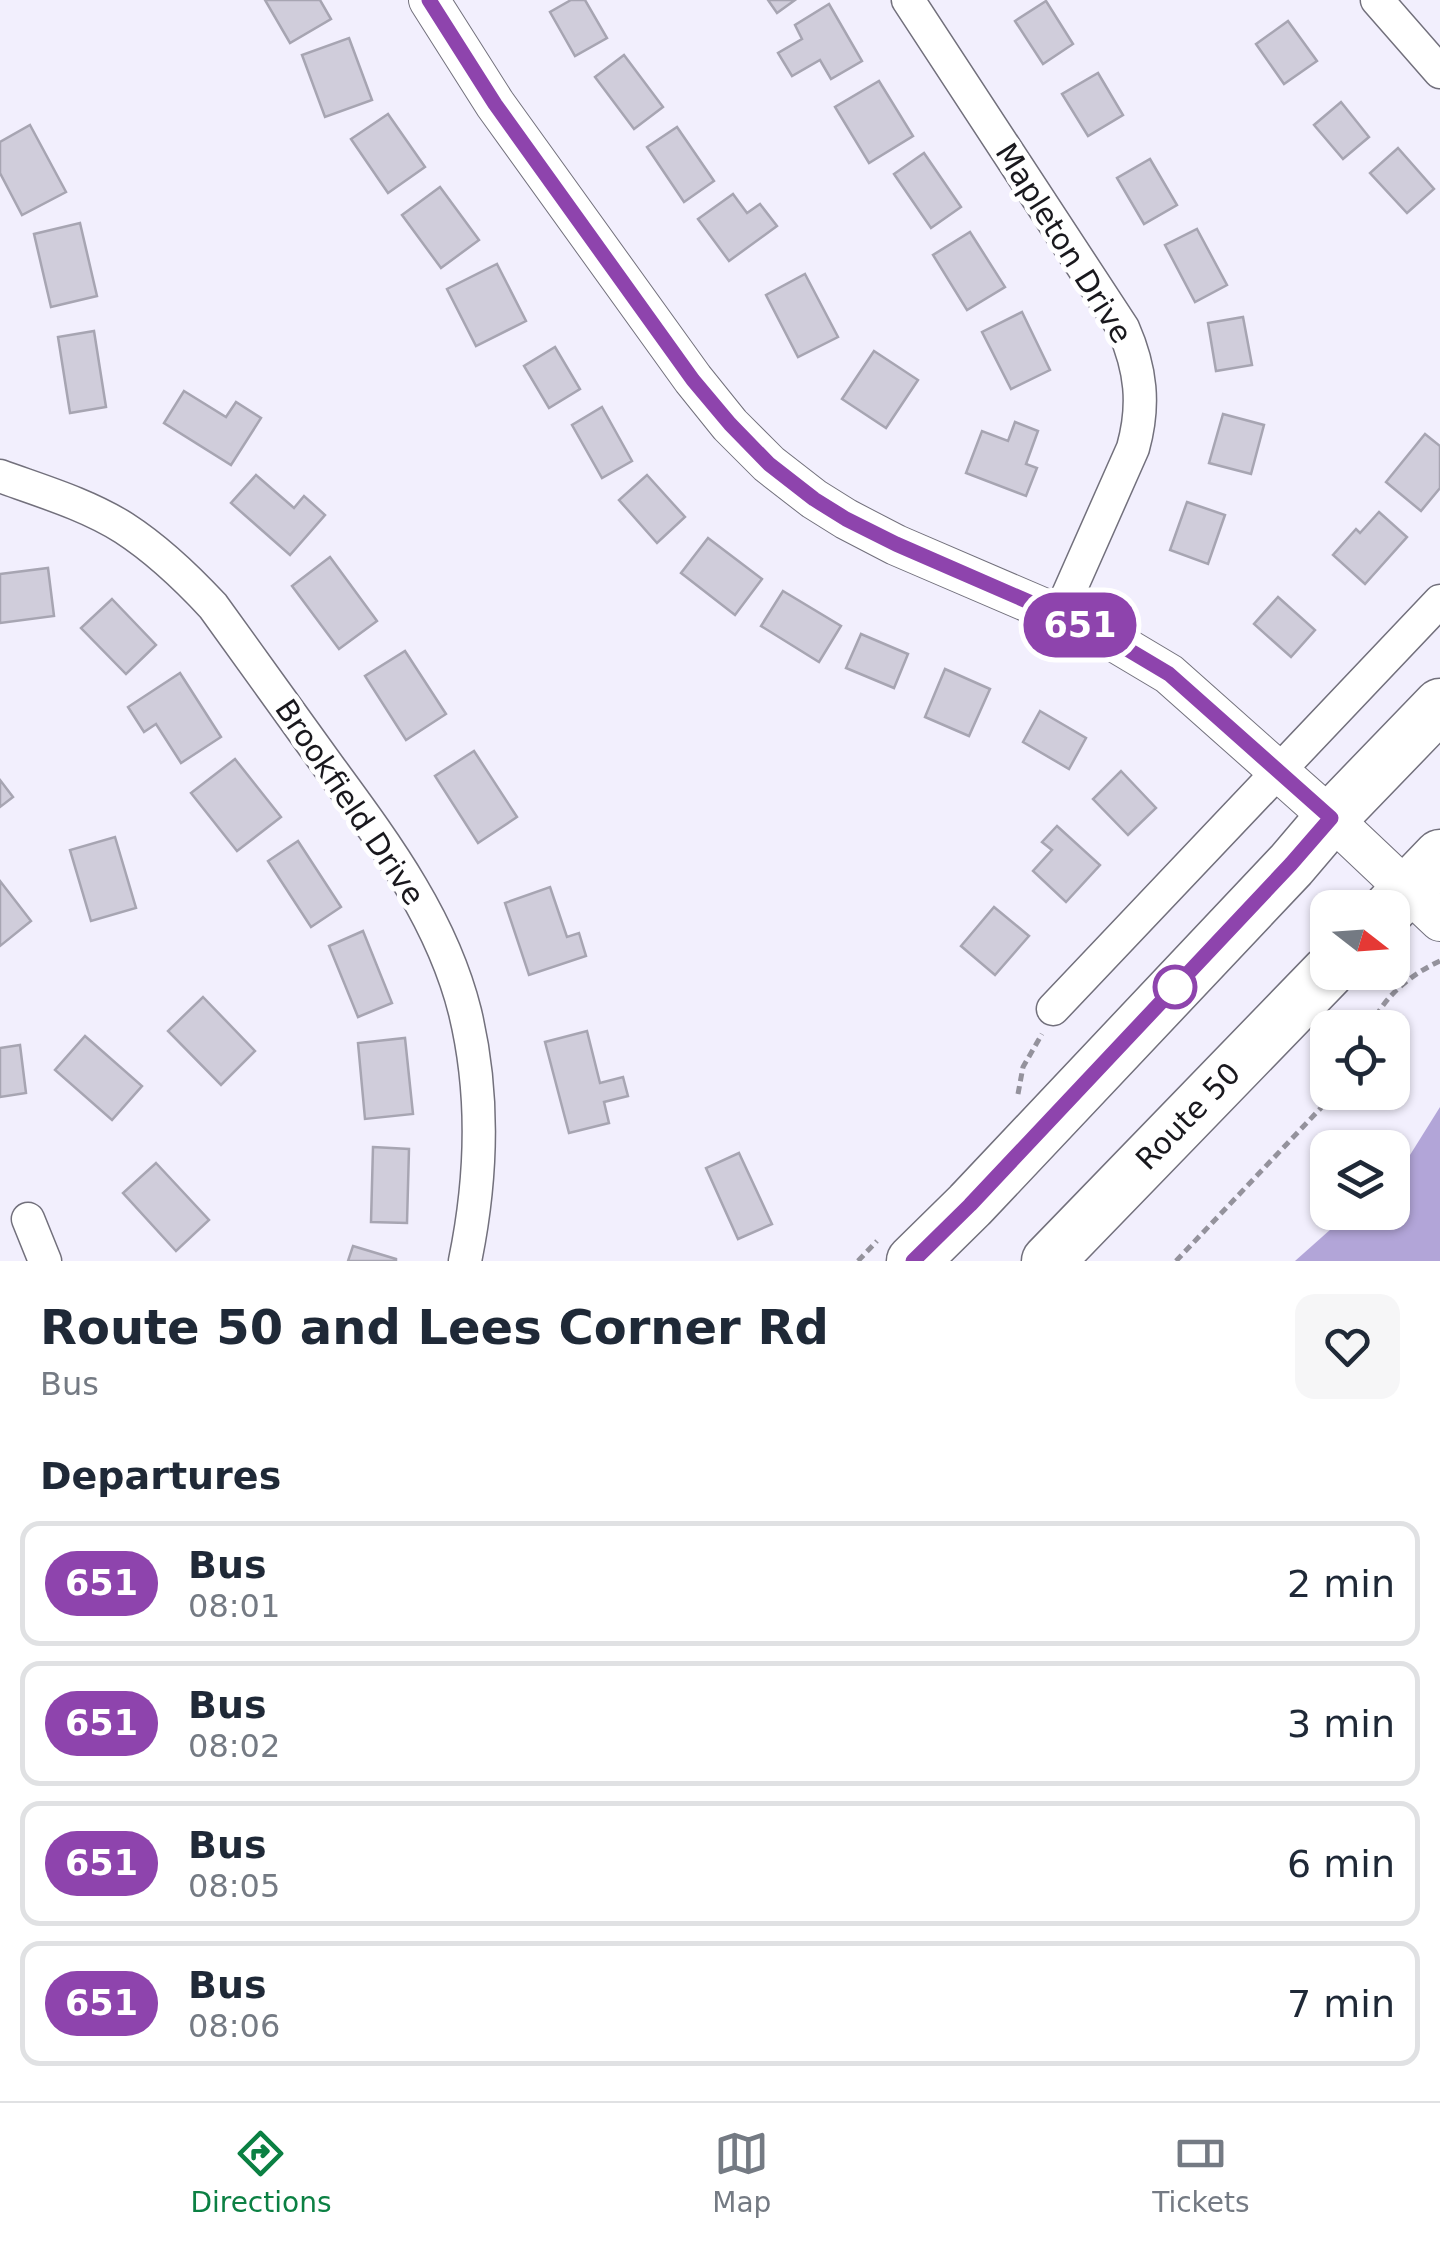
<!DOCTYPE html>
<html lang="en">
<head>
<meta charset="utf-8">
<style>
  body { margin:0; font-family:"DejaVu Sans",sans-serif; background:#f6f6f7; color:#1f2937; height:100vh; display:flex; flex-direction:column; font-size:38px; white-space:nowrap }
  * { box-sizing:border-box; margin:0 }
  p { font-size:32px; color:#747a83 }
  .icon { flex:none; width:55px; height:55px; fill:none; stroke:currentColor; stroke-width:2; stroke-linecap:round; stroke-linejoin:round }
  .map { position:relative; height:1261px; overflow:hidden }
  .sheet { display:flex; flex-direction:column; background:#fff; flex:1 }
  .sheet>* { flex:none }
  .badge { padding:0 20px; border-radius:32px; font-size:35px; line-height:65px }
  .needle { width:65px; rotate:107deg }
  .tools { position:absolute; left:1310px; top:890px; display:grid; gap:20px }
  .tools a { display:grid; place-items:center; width:100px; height:100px; border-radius:20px; background:#fff; box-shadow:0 2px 8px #0004; font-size:50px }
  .map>.badge { position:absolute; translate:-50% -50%; box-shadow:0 0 0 5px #fff }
  h2 { padding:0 40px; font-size:38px; line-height:90px }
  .round { display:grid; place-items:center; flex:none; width:105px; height:105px; border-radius:20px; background:#f6f6f7 }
  .headline { display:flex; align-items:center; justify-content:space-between; height:170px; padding:0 40px }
  h1 { font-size:48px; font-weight:600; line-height:75px }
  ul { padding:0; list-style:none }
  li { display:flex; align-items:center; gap:30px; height:125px; margin:0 20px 15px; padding:0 20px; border:5px solid #e0e1e3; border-radius:20px }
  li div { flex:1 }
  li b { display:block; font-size:38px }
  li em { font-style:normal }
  li .badge { min-width:110px; font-weight:700; text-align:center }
  .tabs { display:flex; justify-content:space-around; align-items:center; height:140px; border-top:2px solid #e0e1e3; background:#fff; font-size:28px; color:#747a83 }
  .tabs a { display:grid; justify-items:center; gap:5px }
  .tabs .active { color:#0b8043 }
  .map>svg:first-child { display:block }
  .forest { fill:#b2a5d8 }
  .building { fill:#d0cddb; stroke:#a7a5b2; stroke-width:2.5 }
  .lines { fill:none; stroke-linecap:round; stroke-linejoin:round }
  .minor-casing { stroke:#72707c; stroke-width:35 }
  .tertiary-casing { stroke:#72707c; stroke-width:42 }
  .trunk-casing { stroke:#72707c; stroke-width:55 }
  .path { stroke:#94929c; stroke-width:5; stroke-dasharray:8 5; stroke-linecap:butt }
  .minor { stroke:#fff; stroke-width:32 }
  .tertiary { stroke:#fff; stroke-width:40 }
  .trunk { stroke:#fff; stroke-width:52 }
  .line-casing { stroke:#fff; stroke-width:22 }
  .line { stroke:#8e44ad; stroke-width:15 }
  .stop-dot { fill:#fff; stroke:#8e44ad; stroke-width:5 }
  .labels { text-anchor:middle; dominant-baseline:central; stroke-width:10; stroke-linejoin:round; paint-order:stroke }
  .street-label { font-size:30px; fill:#19181d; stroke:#fff }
</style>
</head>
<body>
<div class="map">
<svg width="1440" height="1261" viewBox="0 0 1440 1261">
  <rect width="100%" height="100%" fill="#f2effd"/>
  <path class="forest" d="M1440 1107V1261H1295L1349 1213 1392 1212 1393 1174 1405 1163Z"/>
  <g class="building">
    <path d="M265 0H320L331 19 290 43Z"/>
    <path d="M571 0H585L607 38 575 56 550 12Z"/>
    <path d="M768 0H795L777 13Z"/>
    <path d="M1046 1 1073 44 1043 64 1015 21Z"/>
    <path d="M829 4 862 61 831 79 820 60 792 76 778 53 802 39 795 25Z"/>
    <path d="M1288 21 1317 61 1284 84 1256 44Z"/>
    <path d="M349 38 372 100 325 117 302 55Z"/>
    <path d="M624 55 663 107 634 129 595 77Z"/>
    <path d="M1098 73 1123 115 1088 136 1062 94Z"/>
    <path d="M879 81 913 136 869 163 835 107Z"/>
    <path d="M1341 102 1369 137 1343 159 1314 125Z"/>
    <path d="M388 114 425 167 388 193 351 139Z"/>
    <path d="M30 125 66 192 22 215 0 173V142Z"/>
    <path d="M677 127 714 181 684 202 647 147Z"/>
    <path d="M1398 148 1434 189 1407 213 1370 173Z"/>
    <path d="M924 153 961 207 931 228 894 174Z"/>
    <path d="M1150 159 1177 205 1144 224 1117 178Z"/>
    <path d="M440 187 479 240 441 268 402 215Z"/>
    <path d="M733 194 747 213 760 204 777 226 729 261 698 219Z"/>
    <path d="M80 223 97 296 51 307 34 234Z"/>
    <path d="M1197 229 1227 285 1195 302 1165 245Z"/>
    <path d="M970 232 1005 287 967 310 933 255Z"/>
    <path d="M497 264 526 321 476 346 447 289Z"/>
    <path d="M805 274 838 337 798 357 766 295Z"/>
    <path d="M1022 312 1050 370 1011 389 982 332Z"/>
    <path d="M1243 317 1252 365 1216 371 1208 323Z"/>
    <path d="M94 331 106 407 70 413 58 337Z"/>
    <path d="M555 347 580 389 549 408 524 366Z"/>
    <path d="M874 351 918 380 886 428 842 399Z"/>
    <path d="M184 391 226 417 236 402 261 418 231 465 164 423Z"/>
    <path d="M602 407 632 461 602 478 572 425Z"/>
    <path d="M1223 414 1264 425 1251 474 1209 463Z"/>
    <path d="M1015 422 1038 431 1026 464 1037 468 1026 496 966 473 982 431 1008 441Z"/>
    <path d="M1425 434 1440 446V488L1421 511 1386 482Z"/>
    <path d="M256 475 294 508 304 496 325 515 290 555 231 503Z"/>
    <path d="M647 475 685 517 657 543 619 500Z"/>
    <path d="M1187 502 1225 515 1208 564 1170 550Z"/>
    <path d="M1379 512 1407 537 1365 584 1333 555 1356 529 1360 533Z"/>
    <path d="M708 538 762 579 735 615 681 573Z"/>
    <path d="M330 557 377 621 339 649 292 586Z"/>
    <path d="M48 568 54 616 0 623V574Z"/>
    <path d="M783 591 841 626 819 662 761 626Z"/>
    <path d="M1278 597 1315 630 1291 657 1254 624Z"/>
    <path d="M112 599 156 645 126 674 81 628Z"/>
    <path d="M861 634 908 654 894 688 846 668Z"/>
    <path d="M405 651 446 714 406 740 365 676Z"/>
    <path d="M945 669 990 689 969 736 925 717Z"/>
    <path d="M180 673 221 737 181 763 156 724 144 732 128 707Z"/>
    <path d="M1040 711 1086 738 1069 769 1023 742Z"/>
    <path d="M474 751 517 817 478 843 435 776Z"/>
    <path d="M235 759 281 817 237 851 191 793Z"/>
    <path d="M1121 771 1156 808 1128 835 1093 799Z"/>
    <path d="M0 780 13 797 0 807Z"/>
    <path d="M1057 826 1100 865 1066 902 1033 871 1052 850 1042 842Z"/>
    <path d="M115 837 136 908 91 921 70 850Z"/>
    <path d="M298 841 341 907 311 927 268 861Z"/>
    <path d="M0 881 31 921 0 946Z"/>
    <path d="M550 887 567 937 579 933 586 956 529 975 505 903Z"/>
    <path d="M994 907 1029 936 995 975 961 946Z"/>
    <path d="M363 931 392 1003 358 1017 329 946Z"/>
    <path d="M203 997 255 1051 221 1085 168 1031Z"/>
    <path d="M587 1031 600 1083 623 1077 628 1096 604 1102 609 1123 569 1133 545 1042Z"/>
    <path d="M85 1036 142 1086 112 1120 55 1070Z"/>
    <path d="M405 1038 413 1114 365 1119 358 1043Z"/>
    <path d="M20 1045 26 1093 0 1097V1048Z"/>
    <path d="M373 1147 409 1149 407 1223 371 1222Z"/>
    <path d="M739 1153 772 1224 738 1239 706 1168Z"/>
    <path d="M156 1163 209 1220 176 1251 123 1193Z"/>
    <path d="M353 1246 396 1259V1261H348Z"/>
  </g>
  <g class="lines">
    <g class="minor-casing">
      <g id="minor">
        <path d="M908 0 1123 328C1141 369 1145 405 1133 448L1059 615"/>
        <path d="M1377 0 1440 72"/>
        <path d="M0 476C41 491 86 504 124 528 158 550 186 577 213 606 252 660 290 713 329 767 384 842 442 919 465 1012 485 1095 482 1178 465 1261"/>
        <path d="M1053 1009 1440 601"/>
        <path d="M28 1219 45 1261"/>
      </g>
    </g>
    <g class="tertiary-casing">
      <path id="tertiary" d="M429 0 495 104 693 379 730 425 769 464 814 499 846 519 896 545 1059 615 1117 643 1169 674 1331 818 1440 921"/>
    </g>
    <g class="trunk-casing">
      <g id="trunk">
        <path d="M1390 908 1440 856"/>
        <path d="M913 1261 970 1205 1291 865 1331 818 1440 705"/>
        <path d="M1048 1261 1328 972"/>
      </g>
    </g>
    <g class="path">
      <path d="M1370 1028C1384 996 1410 975 1440 961"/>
      <path d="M1018 1094 1023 1067 1042 1034"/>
      <path d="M858 1261 877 1241"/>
      <path d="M1176 1261 1336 1092"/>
    </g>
    <use href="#minor" class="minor"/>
    <use href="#tertiary" class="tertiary"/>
    <use href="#trunk" class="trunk"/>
  </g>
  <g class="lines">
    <g class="line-casing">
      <path id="line" d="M429 0 495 104 693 380 730 424 769 464 814 499 846 519 896 544 1059 615 1117 643 1169 674 1331 818 1291 864 970 1205 913 1261"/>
    </g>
    <use href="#line" class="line"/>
  </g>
  <circle class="stop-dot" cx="1175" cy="987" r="20"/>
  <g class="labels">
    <g class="street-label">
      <text transform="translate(1064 243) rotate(58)">Mapleton Drive</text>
      <text transform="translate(350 802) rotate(56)">Brookfield Drive</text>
      <text transform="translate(1188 1116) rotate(-46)">Route 50</text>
    </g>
  </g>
</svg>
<div class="tools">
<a><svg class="needle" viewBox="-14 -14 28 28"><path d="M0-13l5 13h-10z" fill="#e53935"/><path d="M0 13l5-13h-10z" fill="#747a83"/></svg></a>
<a><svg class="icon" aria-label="locate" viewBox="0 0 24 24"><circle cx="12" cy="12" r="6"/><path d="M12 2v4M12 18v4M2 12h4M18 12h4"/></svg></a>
<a><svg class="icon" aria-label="layers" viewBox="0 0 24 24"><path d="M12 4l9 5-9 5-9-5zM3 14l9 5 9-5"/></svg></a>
</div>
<b class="badge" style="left:1080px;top:625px;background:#8e44ad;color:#fff">651</b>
</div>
<section class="sheet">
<div class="headline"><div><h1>Route 50 and Lees Corner Rd</h1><p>Bus</p></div><a class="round"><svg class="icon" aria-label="heart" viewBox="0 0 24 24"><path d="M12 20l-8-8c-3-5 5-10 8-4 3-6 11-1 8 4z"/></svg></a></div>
<h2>Departures</h2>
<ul>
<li><span class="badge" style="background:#8e44ad;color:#fff">651</span><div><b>Bus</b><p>08:01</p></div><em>2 min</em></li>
<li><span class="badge" style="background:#8e44ad;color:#fff">651</span><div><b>Bus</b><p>08:02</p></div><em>3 min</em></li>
<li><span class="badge" style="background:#8e44ad;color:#fff">651</span><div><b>Bus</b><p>08:05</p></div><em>6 min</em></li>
<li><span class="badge" style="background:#8e44ad;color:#fff">651</span><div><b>Bus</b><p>08:06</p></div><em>7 min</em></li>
</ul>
</section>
<nav class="tabs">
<a class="active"><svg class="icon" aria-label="directions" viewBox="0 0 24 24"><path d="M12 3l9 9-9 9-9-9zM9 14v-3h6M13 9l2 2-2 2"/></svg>Directions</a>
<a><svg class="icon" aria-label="map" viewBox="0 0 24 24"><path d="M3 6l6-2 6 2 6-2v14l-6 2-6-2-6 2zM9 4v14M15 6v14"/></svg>Map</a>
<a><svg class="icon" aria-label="tickets" viewBox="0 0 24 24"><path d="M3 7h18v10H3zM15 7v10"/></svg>Tickets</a>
</nav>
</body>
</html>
